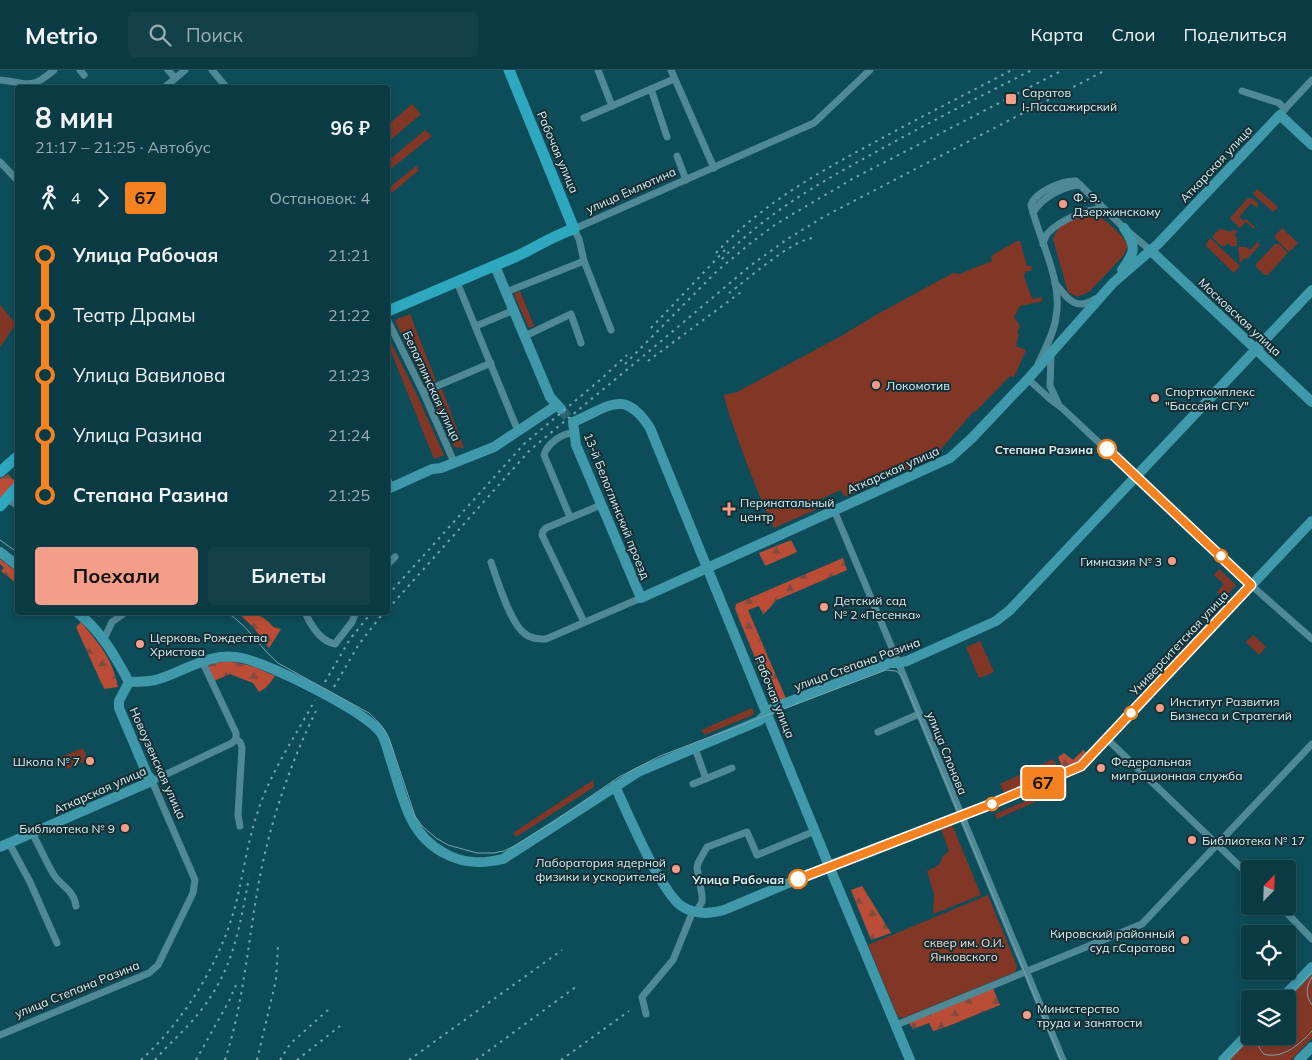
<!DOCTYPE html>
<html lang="ru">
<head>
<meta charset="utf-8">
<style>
  body { margin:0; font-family:Mulish,sans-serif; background:#13414a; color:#f1f3f6; height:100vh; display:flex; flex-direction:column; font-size:19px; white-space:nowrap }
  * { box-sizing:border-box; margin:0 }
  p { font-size:16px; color:#99adb2 }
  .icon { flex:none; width:28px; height:28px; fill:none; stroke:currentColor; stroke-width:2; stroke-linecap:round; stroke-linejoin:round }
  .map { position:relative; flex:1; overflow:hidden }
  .drawer { position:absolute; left:15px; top:15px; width:375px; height:530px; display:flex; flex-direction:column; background:#0a3a43; border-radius:5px; box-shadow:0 2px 8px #0003,0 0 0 1px #2a545c }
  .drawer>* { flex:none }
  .badge { padding:0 10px; border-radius:4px; font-size:18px; line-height:32px }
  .needle { width:32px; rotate:23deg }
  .fabs { position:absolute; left:1241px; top:790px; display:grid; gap:10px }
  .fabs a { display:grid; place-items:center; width:55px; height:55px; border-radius:5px; background:#0a3a43; box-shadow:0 2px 8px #0003,0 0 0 1px #2a545c; font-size:25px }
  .map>.badge { position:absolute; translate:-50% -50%; box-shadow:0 0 0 2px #fff }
  .legs { display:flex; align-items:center; gap:8px; height:55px; padding:0 20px; font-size:16px }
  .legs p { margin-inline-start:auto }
  .headline { display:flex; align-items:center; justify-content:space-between; height:85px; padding:0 20px }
  h1 { font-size:28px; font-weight:700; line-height:38px }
  .cta { display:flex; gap:10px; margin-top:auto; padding:10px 20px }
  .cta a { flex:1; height:58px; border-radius:5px; background:#f49e8a; color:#111; font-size:20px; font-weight:700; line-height:58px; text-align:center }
  .cta a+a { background:#13414a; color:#f1f3f6 }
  ul { padding:0 20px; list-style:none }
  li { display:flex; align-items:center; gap:18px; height:60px; font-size:19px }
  li i { display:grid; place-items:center; width:8px; height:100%; margin:0 6px; background:currentColor }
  li i::after { content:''; width:12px; height:12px; margin:-6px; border:4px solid; border-radius:50%; background:#0a3a43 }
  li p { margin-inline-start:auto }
  li:first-child i { background:linear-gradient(#0000 50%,currentColor 0) }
  li:last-child i { background:linear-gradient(currentColor 50%,#0000 0) }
  header { display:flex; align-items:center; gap:30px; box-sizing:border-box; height:70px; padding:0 25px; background:#0a3a43; border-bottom:1px solid #2a545c }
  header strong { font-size:24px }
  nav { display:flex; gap:28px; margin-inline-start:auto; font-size:18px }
  .search { width:350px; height:45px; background:#13414a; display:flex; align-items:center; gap:12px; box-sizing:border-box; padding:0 18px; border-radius:5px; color:#99adb2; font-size:19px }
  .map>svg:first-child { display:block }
  .green { fill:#823726 }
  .forest { fill:url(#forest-firs) }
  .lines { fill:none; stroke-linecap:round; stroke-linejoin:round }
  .secondary-tunnel { stroke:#2b6571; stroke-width:10; stroke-dasharray:10 5; stroke-linecap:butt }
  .street { stroke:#508996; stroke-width:7 }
  .secondary { stroke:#3f99aa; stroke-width:10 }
  .primary { stroke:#2ea8be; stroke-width:11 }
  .tram { stroke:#78a5ae; stroke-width:1 }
  .rail { stroke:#78a5ae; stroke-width:2; stroke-dasharray:2.5 5; stroke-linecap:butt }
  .line-1-casing { stroke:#fff; stroke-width:11 }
  .line-1 { stroke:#f58220; stroke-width:8 }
  .poi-dot { fill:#f49e8a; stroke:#172f34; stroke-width:2 }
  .stop-1-dot { fill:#fff; stroke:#f58220; stroke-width:2.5 }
  .labels { text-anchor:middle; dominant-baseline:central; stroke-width:4; stroke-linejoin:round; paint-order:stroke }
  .poi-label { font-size:12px; fill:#d3f0f6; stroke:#172f34; text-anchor:start }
  .street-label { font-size:12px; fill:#d3f0f6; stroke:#172f34 }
  .stop-label { font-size:12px; font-weight:bold; fill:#d3f0f6; stroke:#172f34; text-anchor:end }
  .park-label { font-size:12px; fill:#f7d8d1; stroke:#172f34 }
</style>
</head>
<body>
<header>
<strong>Metrio</strong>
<div class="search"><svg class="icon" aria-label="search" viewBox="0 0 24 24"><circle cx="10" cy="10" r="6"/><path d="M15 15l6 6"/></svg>Поиск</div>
<nav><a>Карта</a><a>Слои</a><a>Поделиться</a></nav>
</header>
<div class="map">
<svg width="1312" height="990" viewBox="0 0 1312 990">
  <defs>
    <pattern id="forest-firs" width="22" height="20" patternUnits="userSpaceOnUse" patternTransform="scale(1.25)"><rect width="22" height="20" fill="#bb4d36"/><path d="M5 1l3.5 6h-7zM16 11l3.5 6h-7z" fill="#834b3f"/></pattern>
  </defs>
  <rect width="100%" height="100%" fill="#0d4d59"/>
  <g class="green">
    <path d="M412 34 421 44 388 72V55Z"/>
    <path d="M425 60 432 66 388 101V91Z"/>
    <path d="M416 96 419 100 393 122 388 121V115L390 117Z"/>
    <path d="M1257 119 1278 137 1273 142 1253 124Z"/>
    <path d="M1248 128 1253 129 1258 133 1257 138 1251 133 1239 147 1244 151 1246 149 1255 157 1254 159 1246 152 1240 158 1230 148Z"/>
    <path d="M1090 143C1100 144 1125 166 1128 176L1123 186 1089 222 1077 227 1068 222 1053 169C1056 155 1076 146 1090 143Z"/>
    <path d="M1282 158 1298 173 1289 182 1274 167Z"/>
    <path d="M1219 159 1226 160 1230 162 1233 160 1238 161 1234 165 1237 168V176H1231L1228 173 1225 176 1220 175 1212 167Z"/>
    <path d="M1210 168 1240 196 1234 203 1206 176V174Z"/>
    <path d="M1017 171H1020L1027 196H1031L1032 200 1025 202 1024 206 1031 226 1033 229 1041 227 1043 231 1020 236 1014 247 1020 256 1017 263 1019 264 1016 276 1026 280 1014 307 1010 306 975 342 974 341 933 388 845 427 841 420 814 432 817 439 774 458C760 428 748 398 737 366 732 353 727 339 724 325L737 322 843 265 874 246 953 203 959 204 992 191 991 186Z"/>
    <path d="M1257 172 1260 175 1247 189 1245 188 1240 193 1238 177H1246L1250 180Z"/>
    <path d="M1275 174H1279L1287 182V184L1268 205H1265L1256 197V194Z"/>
    <path d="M520 221 534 256 529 258 514 225 515 223Z"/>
    <path d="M0 235 16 254 0 277Z"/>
    <path d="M410 244 436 311 425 316 395 250Z"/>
    <path d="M391 273 417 325 444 385 434 389 388 274Z"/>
    <path d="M442 319 464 378 454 377 431 324Z"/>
    <path d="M1219 499 1236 515 1224 528 1217 522 1224 514 1214 505Z"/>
    <path d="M1253 565 1266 577 1259 585 1246 572Z"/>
    <path d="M980 571 994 602 979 608 966 577Z"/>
    <path d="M752 638 754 642 753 645 704 665 702 660 708 657Z"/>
    <path d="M83 678 88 690 66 699 61 687Z"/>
    <path d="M1053 689 1059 699 1004 723 1000 714Z"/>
    <path d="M593 710 594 717 516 767 513 763Z"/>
    <path d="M1033 728 1035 732 997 749 995 744Z"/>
    <path d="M952 755 981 825 933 844 934 824 927 801 939 795 943 786 949 781 941 759Z"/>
    <path d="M988 825 1017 896 1015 902 903 948 898 947 868 875Z"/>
    <path d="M1312 904V968L1291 990H1228L1251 966H1288V929Z"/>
  </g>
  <g class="forest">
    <path d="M8 404 13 410 16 408V411L0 431V409Z"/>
    <path d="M791 470 797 482 765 496 759 483Z"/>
    <path d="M843 488 847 500 777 530 763 545 759 536 748 540 787 631 774 634 735 539 736 534Z"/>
    <path d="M0 489 17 502V514L1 501 4 498 0 494Z"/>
    <path d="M242 542C253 542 266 547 273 557L281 559 269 578 253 557 239 544Z"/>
    <path d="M81 552C99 574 113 589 118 617L104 619 76 557Z"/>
    <path d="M229 591 252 596 275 606 267 617 259 622 253 613 230 604 214 611 208 596 209 594Z"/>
    <path d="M1083 680 1087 683 1077 693 1063 699 1058 687 1064 683 1073 690Z"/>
    <path d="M862 816 891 863 871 870 851 820Z"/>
    <path d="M993 918 1000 935 946 957 933 961 929 953 913 959 909 953Z"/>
  </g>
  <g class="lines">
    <path class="secondary-tunnel" d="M561 339 569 349"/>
    <g class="street">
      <path d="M80 0 84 5"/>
      <path d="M168 0 175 8"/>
      <path d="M212 0 227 18"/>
      <path d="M598 0 612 36"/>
      <path d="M671 0 714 98"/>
      <path d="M0 10C29 12 28 22 54 0"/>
      <path d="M164 18 185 0"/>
      <path d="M651 19 667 67"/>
      <path d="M1242 21 1279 33 1285 39"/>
      <path d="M1282 42 1312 10"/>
      <path d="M584 48 674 9"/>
      <path d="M677 86 686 110"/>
      <path d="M0 92 18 111"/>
      <path d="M1033 143C1041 128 1063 116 1080 115"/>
      <path d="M1043 174C1044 170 1045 166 1048 163 1059 151 1087 138 1103 139"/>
      <path d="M457 212 518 361"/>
      <path d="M1055 213C1067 228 1075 242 1095 229"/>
      <path d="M506 222 584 191"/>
      <path d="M388 251 423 322 454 392"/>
      <path d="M476 256 514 240"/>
      <path d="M611 260 584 191 579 169 574 159 814 53 870 0"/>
      <path d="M525 266 571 244 581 273"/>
      <path d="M1051 284 1050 316 1058 333"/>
      <path d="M1038 294C1045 279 1054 263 1056 247 1063 211 1039 169 1031 135 1035 122 1063 110 1076 111L1124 158 1150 180"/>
      <path d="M1028 309 1050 329 1062 338 1251 515 1312 569"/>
      <path d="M423 322 491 293"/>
      <path d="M388 410 391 418"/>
      <path d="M6 428 18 436"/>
      <path d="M834 440 895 585 1063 990"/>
      <path d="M570 447 544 385C547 374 562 363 573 363"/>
      <path d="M491 492C497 510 510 552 524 563 531 569 538 569 546 569L641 528"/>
      <path d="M388 494 395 487"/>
      <path d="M305 542C311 556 320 571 335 574L352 552 356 542"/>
      <path d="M584 552 542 465 543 461 546 458 601 435"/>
      <path d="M104 569 112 552 126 542"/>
      <path d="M202 591 236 663V669L240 672 242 677 238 745 240 756"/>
      <path d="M878 662 919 644"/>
      <path d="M1107 669 1250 806"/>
      <path d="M695 678 706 709"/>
      <path d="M693 714 732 698"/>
      <path d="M32 763C40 777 46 792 54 805 61 816 74 820 76 836"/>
      <path d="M9 773 30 812 57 873"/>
      <path d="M1280 836 1312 869"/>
      <path d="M696 842 702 832V825L697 798 698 793 707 777 747 762 757 785 815 761"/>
      <path d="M646 944 642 927 673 890 693 841"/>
      <path d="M896 955 1142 854 1312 674"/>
      <path d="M0 965 149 903 158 895 193 823 195 810 152 711 232 673 236 669"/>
    </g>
    <g class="secondary">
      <path d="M1150 180 1312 332"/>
      <path d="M495 196 550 327 561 339"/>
      <path d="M1122 200C1135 182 1137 177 1124 158"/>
      <path d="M573 352 576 375 641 528 950 388 972 368 1028 309 1113 213 1158 174 1280 45 1312 75"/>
      <path d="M573 352C607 339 623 316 650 358L829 796 910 990"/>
      <path d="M388 419 432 399 441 398 494 377 557 335"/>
      <path d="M0 482 18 496"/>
      <path d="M77 542C101 561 115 586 129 612"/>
      <path d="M129 612C140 612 150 612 159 609 187 600 212 581 242 588 270 594 365 641 381 663 386 671 388 682 391 691 403 727 408 764 444 783 463 794 482 794 503 789L638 702 759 651 773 638 890 593H898L907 591 996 551 1010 540 1312 220"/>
      <path d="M615 716C627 742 662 825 683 837 696 845 710 844 724 840L829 796 1002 730 1081 696 1312 451"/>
      <path d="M0 777 152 711 147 704 119 638V631L129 612"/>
      <path d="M1281 929 1312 897"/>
      <path d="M1223 990 1250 962"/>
      <path d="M1299 990 1312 977"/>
    </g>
    <g class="primary">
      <path d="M388 241C430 223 473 205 515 187 535 178 554 165 574 159L509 0"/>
      <path d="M0 402 18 386"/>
      <path d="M0 436 18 416"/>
    </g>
    <g class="tram">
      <path d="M0 470 18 483"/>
      <path d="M91 542 99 546 111 542"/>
      <path d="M226 542C248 555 259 577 278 593L369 643C379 652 385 659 390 671L415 746 422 756 436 768 448 775 477 783H493L504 781 514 776 553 752 619 707 660 686 886 600 896 601 902 606 1061 990"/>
      <path d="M1312 907C1306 917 1305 925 1312 935"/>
      <path d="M1286 929 1312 902"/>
      <path d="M1258 966C1257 974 1259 979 1264 984 1283 990 1301 973 1312 961"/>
      <path d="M1228 990 1251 966"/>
    </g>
    <g class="rail">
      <path d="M716 183C758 138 810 107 864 78 913 51 962 26 1012 0"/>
      <path d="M722 189C765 144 819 113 874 83 926 54 979 27 1032 0"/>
      <path d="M729 223C747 210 794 168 814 168"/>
      <path d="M651 258 725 180"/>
      <path d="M648 291 741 222"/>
      <path d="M625 294 717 201 752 172 776 154 854 108 1063 0"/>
      <path d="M388 525 524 374 600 310 627 285"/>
      <path d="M388 539 530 380 647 283 750 196 786 170 825 146 1106 0"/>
      <path d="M325 612 350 569 372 542"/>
      <path d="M334 617 359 574 384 542"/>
      <path d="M141 990C186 949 223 888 237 829 244 800 248 770 258 741 271 701 295 667 315 630"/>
      <path d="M155 990C170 972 188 958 202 939 234 897 239 859 249 808"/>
      <path d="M196 990 229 931 236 915"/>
      <path d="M225 990C242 938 247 883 256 829 266 765 287 700 316 641"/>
      <path d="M257 990 276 910 278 876"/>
      <path d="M280 990 290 974 328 940"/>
      <path d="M297 990 340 956"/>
      <path d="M409 990 562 880"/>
      <path d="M476 990 577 916"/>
      <path d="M561 990 629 941"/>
    </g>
  </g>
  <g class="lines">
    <g class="line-1-casing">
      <path id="line-1" d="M798 809 989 735 1081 696 1251 515 1107 379"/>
    </g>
    <use href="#line-1" class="line-1"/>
  </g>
  <g class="poi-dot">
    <rect x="1005" y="23" width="12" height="12" rx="2.5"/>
    <circle cx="1063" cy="134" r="5"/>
    <circle cx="876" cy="315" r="5"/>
    <circle cx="1155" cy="328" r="5"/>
    <path d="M726.5 431.5h5v5h5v5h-5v5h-5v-5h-5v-5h5z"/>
    <circle cx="1172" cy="491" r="5"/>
    <circle cx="824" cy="537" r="5"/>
    <circle cx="140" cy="574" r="5"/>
    <circle cx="1160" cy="638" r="5"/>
    <circle cx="90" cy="691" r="5"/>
    <circle cx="1101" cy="698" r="5"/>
    <circle cx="125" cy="758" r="5"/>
    <circle cx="1192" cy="770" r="5"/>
    <circle cx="676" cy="799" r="5"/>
    <circle cx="1185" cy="870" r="5"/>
    <circle cx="1027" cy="945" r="5"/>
  </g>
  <g class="stop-1-dot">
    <circle cx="1107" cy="379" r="9"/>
    <circle cx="1221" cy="486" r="6"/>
    <circle cx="1131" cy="643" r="6"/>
    <circle cx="992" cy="734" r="6"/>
    <circle cx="798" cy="809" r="9"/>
  </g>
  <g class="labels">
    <g class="poi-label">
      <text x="1022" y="22">Саратов<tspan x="1022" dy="14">I-Пассажирский</tspan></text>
      <text x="1073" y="127">Ф. Э.<tspan x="1073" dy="14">Дзержинскому</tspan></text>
      <text x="886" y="315">Локомотив</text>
      <text x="1165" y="321">Спорткомплекс<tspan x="1165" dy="14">"Бассейн СГУ"</tspan></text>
      <text x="740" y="432">Перинатальный<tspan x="740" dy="14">центр</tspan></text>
      <text x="1162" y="491" text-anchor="end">Гимназия № 3</text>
      <text x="834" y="530">Детский сад<tspan x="834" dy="14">№ 2 «Песенка»</tspan></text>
      <text x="150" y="567">Церковь Рождества<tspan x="150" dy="14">Христова</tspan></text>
      <text x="1170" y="631">Институт Развития<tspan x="1170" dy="14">Бизнеса и Стратегий</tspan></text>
      <text x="80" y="691" text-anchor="end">Школа № 7</text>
      <text x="1111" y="691">Федеральная<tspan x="1111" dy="14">миграционная служба</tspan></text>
      <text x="115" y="758" text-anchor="end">Библиотека № 9</text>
      <text x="1202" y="770">Библиотека № 17</text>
      <text x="666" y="792" text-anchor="end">Лаборатория ядерной<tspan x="666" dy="14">физики и ускорителей</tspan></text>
      <text x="1175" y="863" text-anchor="end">Кировский районный<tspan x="1175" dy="14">суд г.Саратова</tspan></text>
      <text x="1037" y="938">Министерство<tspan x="1037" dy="14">труда и занятости</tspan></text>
    </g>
    <g class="street-label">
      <text transform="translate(558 82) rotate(67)">Рабочая улица</text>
      <text transform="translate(1216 94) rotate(-47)">Аткарская улица</text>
      <text transform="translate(631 120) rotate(-24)">улица Емлютина</text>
      <text transform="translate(1240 247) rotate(43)">Московская улица</text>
      <text transform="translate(432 316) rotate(65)">Белоглинская улица</text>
      <text transform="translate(893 400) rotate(-24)">Аткарская улица</text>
      <text transform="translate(617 436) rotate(68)">13-й Белоглинский проезд</text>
      <text transform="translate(1179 573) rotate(-47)">Университетская улица</text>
      <text transform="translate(857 594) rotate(-20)">улица Степана Разина</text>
      <text transform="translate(775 627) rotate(68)">Рабочая улица</text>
      <text transform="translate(947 683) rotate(68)">улица Слонова</text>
      <text transform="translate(158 693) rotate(66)">Новоузенская улица</text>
      <text transform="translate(100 720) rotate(-24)">Аткарская улица</text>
      <text transform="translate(77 919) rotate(-22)">улица Степана Разина</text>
    </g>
    <g class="stop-label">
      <text x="1093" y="379">Степана Разина</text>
      <text x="784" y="809">Улица Рабочая</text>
    </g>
    <g class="park-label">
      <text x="964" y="872">сквер им. О.И.<tspan x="964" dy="14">Янковского</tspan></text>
    </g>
  </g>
</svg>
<div class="fabs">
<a><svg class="needle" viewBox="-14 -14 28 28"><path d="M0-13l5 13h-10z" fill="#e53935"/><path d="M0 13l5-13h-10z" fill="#99adb2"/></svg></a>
<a><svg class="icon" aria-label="locate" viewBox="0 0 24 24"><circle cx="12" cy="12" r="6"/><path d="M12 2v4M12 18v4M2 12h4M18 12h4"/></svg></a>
<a><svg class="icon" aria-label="layers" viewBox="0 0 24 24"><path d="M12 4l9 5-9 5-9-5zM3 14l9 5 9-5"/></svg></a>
</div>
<b class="badge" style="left:1043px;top:713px;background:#f58220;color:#111">67</b>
<section class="drawer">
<div class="headline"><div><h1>8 мин</h1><p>21:17 – 21:25 · Автобус</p></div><b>96 ₽</b></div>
<div class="legs"><svg class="icon" aria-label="walk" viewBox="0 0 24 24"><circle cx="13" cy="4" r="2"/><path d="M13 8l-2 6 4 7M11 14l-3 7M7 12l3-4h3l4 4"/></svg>4<svg class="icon" aria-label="forward" viewBox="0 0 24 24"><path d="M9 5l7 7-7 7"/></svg><b class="badge" style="background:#f58220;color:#111">67</b><p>Остановок: 4</p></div>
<ul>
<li><i style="color:#f58220"></i><b>Улица Рабочая</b><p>21:21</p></li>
<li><i style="color:#f58220"></i><span>Театр Драмы</span><p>21:22</p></li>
<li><i style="color:#f58220"></i><span>Улица Вавилова</span><p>21:23</p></li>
<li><i style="color:#f58220"></i><span>Улица Разина</span><p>21:24</p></li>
<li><i style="color:#f58220"></i><b>Степана Разина</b><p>21:25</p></li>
</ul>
<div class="cta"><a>Поехали</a><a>Билеты</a></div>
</section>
</div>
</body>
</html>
